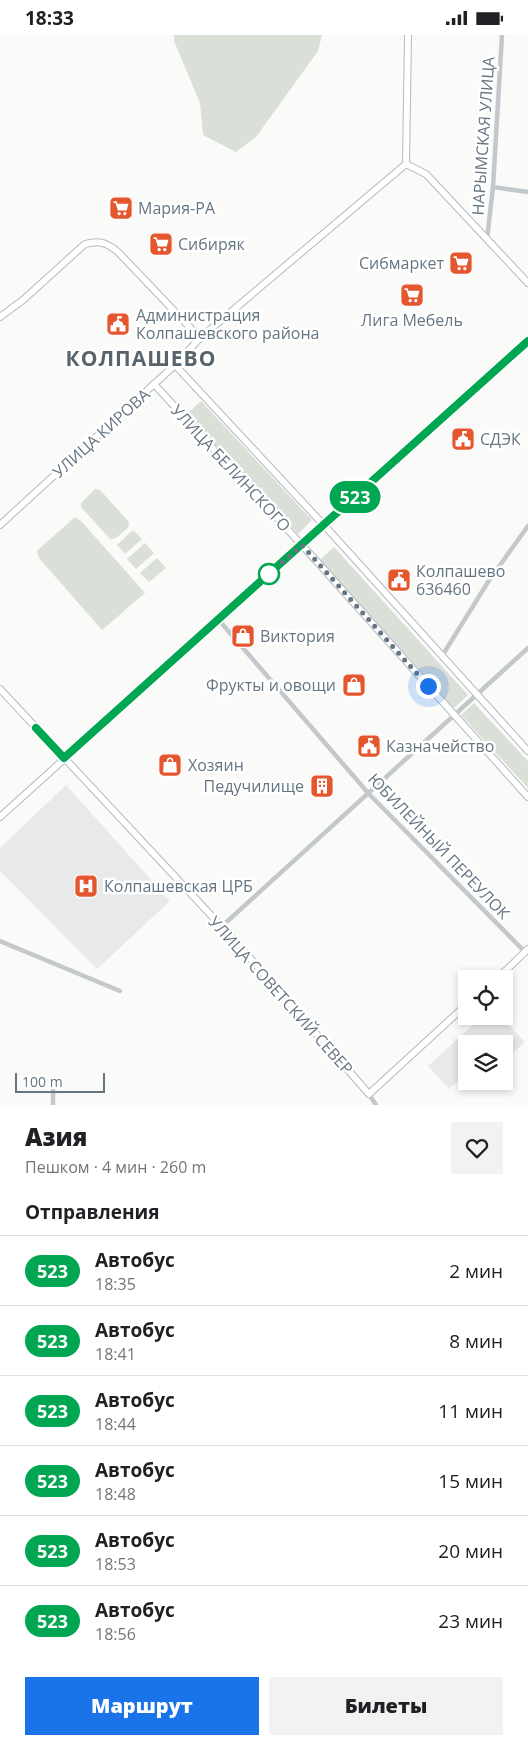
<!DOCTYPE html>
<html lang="ru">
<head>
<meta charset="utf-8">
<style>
  body { margin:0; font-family:"Open Sans",sans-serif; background:#f2f2f2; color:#202124; height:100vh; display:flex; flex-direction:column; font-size:19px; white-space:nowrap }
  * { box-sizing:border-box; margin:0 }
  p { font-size:16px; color:#757577 }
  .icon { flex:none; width:28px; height:28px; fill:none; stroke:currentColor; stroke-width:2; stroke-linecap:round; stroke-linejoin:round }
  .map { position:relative; height:1070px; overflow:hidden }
  .panel { display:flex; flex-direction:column; background:#fff; flex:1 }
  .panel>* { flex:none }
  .badge { padding:0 10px; border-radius:16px; font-size:18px; line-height:32px }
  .buttons { position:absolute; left:458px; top:935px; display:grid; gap:10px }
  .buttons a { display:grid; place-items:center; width:55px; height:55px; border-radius:0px; background:#fff; box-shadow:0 2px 8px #0003; font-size:25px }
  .scale { position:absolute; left:15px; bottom:12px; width:90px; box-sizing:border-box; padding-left:5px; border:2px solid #657683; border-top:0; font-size:14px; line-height:18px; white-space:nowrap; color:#657683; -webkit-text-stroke:4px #fff; paint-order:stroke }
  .you { position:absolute; width:25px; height:25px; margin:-12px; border:4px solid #fff; border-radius:50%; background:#1a73e8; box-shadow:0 0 0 8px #1a73e833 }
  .map>.badge { position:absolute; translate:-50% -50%; box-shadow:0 0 0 2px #fff }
  h2 { padding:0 25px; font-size:19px; line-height:45px }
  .round { display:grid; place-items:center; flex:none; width:52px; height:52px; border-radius:0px; background:#f2f2f2 }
  .overview { display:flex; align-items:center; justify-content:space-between; height:85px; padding:0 25px }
  h1 { font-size:24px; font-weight:800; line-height:38px }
  .button { display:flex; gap:10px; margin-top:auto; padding:10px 25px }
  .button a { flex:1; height:58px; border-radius:0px; background:#1a73e8; color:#fff; font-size:20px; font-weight:800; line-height:58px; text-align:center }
  .button a+a { background:#f2f2f2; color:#202124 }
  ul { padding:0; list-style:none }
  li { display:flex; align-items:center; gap:15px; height:70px; padding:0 25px; border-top:1px solid #e0e0e0 }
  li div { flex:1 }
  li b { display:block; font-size:19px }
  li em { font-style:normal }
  li .badge { min-width:55px; font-weight:700; text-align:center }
  .status { display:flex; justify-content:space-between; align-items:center; height:35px; padding:0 25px; background:#fff; direction:ltr }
  .status svg { height:14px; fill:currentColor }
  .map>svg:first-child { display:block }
  .built { fill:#e8e9e9 }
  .green { fill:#dadfd7 }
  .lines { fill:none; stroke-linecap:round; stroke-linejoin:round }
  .secondary-casing { stroke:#b3babf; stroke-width:8 }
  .street { stroke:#c3c8cc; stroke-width:4.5 }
  .secondary { stroke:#fff; stroke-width:6 }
  .line-casing { stroke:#fff; stroke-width:11 }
  .line { stroke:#00a651; stroke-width:8 }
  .walk { stroke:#657683; stroke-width:5; stroke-dasharray:0 9 }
  .stop-dot { fill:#fff; stroke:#00a651; stroke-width:2.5 }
  .labels { text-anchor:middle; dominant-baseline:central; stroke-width:5; stroke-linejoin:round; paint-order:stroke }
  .street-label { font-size:16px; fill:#657683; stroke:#fff }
  .poi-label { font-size:16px; fill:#657683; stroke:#fff; text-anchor:start }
  .district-label { font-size:21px; font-weight:bold; letter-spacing:1px; fill:#57646e; stroke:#fff }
</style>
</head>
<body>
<div class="status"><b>18:33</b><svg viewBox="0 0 49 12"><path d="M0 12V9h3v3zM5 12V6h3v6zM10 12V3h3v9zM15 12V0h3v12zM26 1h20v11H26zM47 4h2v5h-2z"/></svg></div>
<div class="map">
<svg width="528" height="1070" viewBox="0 0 528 1070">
  <rect width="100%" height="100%" fill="#fafaf8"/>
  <g class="built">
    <path d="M66 750 170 866 97 934 0 836V813Z"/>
    <path d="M483 981H501L525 1007 504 1027V1009H466V1044L463 1041 449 1054 428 1031Z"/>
  </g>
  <g class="green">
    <path d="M174 0H322L318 16 256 102 236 117 203 100 200 68 174 6Z"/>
    <path d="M201 366 312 485 298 499 187 379Z"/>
    <path d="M95 454 100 455 129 487 128 493 116 503 110 504 81 472 82 467Z"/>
    <path d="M75 482 81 486 145 558 102 595 39 523 37 516Z"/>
    <path d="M133 495 142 504 125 519 117 510Z"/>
    <path d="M145 508 154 518 136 534 127 524Z"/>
    <path d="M334 512 468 660 454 673 320 525Z"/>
    <path d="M157 523 166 533 149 547 140 538Z"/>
    <path d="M474 668 528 726V753L461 680Z"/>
  </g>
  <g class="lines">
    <g class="secondary-casing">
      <g id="secondary">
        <path d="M406 129 426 139 528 248"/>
        <path d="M406 129 408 0"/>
        <path d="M0 282 23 265 85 209C100 205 107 208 118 217L200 303"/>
        <path d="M175 330 333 500 528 716"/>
        <path d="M154 349 311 520 528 762"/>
        <path d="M0 490 175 330 200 303 406 129"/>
        <path d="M0 654 236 907 369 1059 466 970"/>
        <path d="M0 782 528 306"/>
        <path d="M497 944 528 914"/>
      </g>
    </g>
    <g class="street">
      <path d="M493 152 528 157"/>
      <path d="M487 204 493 152 502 0"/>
      <path d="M218 584 369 759 525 917"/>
      <path d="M442 621 488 547 528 491"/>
      <path d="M221 892 528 613"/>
      <path d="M0 906 120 956"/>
      <path d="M53 1055V1070"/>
      <path d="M369 1059 376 1070"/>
    </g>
    <use href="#secondary" class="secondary"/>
  </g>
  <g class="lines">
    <g class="line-casing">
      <path id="line" d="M36 693 64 723 528 306"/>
    </g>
    <use href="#line" class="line"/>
    <path class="walk" d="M269 539 302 510 428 651"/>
  </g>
  <defs>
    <g id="supermarket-square" transform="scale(1.25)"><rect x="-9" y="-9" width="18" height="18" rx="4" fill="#e4572e" stroke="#fff"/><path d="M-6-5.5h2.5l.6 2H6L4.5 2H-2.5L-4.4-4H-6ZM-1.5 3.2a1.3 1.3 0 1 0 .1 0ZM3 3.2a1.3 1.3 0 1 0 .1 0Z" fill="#fff"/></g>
    <g id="civic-square" transform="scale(1.25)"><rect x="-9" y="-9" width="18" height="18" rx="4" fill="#e4572e" stroke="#fff"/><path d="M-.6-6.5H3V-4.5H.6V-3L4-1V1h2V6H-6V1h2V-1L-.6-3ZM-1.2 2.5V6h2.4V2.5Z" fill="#fff"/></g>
    <g id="shop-square" transform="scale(1.25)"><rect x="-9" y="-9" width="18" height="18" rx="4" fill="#e4572e" stroke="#fff"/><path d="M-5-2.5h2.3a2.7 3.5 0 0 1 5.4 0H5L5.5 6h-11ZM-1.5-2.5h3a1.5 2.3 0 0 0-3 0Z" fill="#fff"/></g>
    <g id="building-square" transform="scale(1.25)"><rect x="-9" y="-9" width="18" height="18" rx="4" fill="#e4572e" stroke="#fff"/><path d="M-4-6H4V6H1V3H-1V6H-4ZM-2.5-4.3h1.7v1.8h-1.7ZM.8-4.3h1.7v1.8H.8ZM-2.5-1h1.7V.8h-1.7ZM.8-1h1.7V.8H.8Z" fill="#fff"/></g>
    <g id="hospital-square" transform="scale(1.25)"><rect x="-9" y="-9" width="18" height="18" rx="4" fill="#e4572e" stroke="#fff"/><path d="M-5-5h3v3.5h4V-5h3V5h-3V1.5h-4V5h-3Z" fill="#fff"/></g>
  </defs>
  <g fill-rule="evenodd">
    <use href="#supermarket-square" x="121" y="173"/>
    <use href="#supermarket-square" x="161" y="209"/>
    <use href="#supermarket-square" x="461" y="228"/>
    <use href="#supermarket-square" x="412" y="260"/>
    <use href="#civic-square" x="118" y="289"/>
    <use href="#civic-square" x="463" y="404"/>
    <use href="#civic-square" x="399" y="545"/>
    <use href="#shop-square" x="243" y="601"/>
    <use href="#shop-square" x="354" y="650"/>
    <use href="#civic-square" x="369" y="711"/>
    <use href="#shop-square" x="170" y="730"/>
    <use href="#building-square" x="322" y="751"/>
    <use href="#hospital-square" x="86" y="851"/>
  </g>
  <circle class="stop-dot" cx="269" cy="539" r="10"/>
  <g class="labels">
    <g class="street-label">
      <text transform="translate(483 101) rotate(-86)">НАРЫМСКАЯ УЛИЦА</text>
      <text transform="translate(101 398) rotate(-42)">УЛИЦА КИРОВА</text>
      <text transform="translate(231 433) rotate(47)">УЛИЦА БЕЛИНСКОГО</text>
      <text transform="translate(439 811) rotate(46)">ЮБИЛЕЙНЫЙ ПЕРЕУЛОК</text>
      <text transform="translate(281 960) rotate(48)">УЛИЦА СОВЕТСКИЙ СЕВЕР</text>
    </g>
    <g class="poi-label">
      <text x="138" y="173">Мария-РА</text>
      <text x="178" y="209">Сибиряк</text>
      <text x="444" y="228" text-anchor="end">Сибмаркет</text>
      <text x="136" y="280">Администрация<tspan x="136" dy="18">Колпашевского района</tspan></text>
      <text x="412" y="285" text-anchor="middle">Лига Мебель</text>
      <text x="480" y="404">СДЭК</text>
      <text x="416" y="536">Колпашево<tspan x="416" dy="18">636460</tspan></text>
      <text x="260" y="601">Виктория</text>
      <text x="336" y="650" text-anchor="end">Фрукты и овощи</text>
      <text x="386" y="711">Казначейство</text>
      <text x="188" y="730">Хозяин</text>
      <text x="304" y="751" text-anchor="end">Педучилище</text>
      <text x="104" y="851">Колпашевская ЦРБ</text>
    </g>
    <g class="district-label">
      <text x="141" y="323">КОЛПАШЕВО</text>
    </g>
  </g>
</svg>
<div class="buttons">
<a><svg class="icon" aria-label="locate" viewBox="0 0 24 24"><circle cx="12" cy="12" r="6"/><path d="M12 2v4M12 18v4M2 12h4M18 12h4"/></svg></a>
<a><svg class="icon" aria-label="layers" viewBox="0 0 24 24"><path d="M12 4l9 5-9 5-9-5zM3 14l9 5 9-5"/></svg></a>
</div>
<div class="scale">100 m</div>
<div class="you" style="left:428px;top:651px"></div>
<b class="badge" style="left:355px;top:462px;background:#00a651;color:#fff">523</b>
</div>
<section class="panel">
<div class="overview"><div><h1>Азия</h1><p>Пешком · 4 мин · 260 m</p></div><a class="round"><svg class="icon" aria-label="heart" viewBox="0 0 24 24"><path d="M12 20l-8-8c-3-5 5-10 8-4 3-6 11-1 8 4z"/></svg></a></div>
<h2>Отправления</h2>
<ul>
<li><span class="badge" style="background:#00a651;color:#fff">523</span><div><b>Автобус</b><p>18:35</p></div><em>2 мин</em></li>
<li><span class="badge" style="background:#00a651;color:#fff">523</span><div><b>Автобус</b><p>18:41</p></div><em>8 мин</em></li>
<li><span class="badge" style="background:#00a651;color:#fff">523</span><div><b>Автобус</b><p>18:44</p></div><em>11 мин</em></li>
<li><span class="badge" style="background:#00a651;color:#fff">523</span><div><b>Автобус</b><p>18:48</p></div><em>15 мин</em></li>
<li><span class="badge" style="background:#00a651;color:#fff">523</span><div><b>Автобус</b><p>18:53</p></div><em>20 мин</em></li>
<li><span class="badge" style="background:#00a651;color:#fff">523</span><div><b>Автобус</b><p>18:56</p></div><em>23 мин</em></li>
</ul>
<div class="button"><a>Маршрут</a><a>Билеты</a></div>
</section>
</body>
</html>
